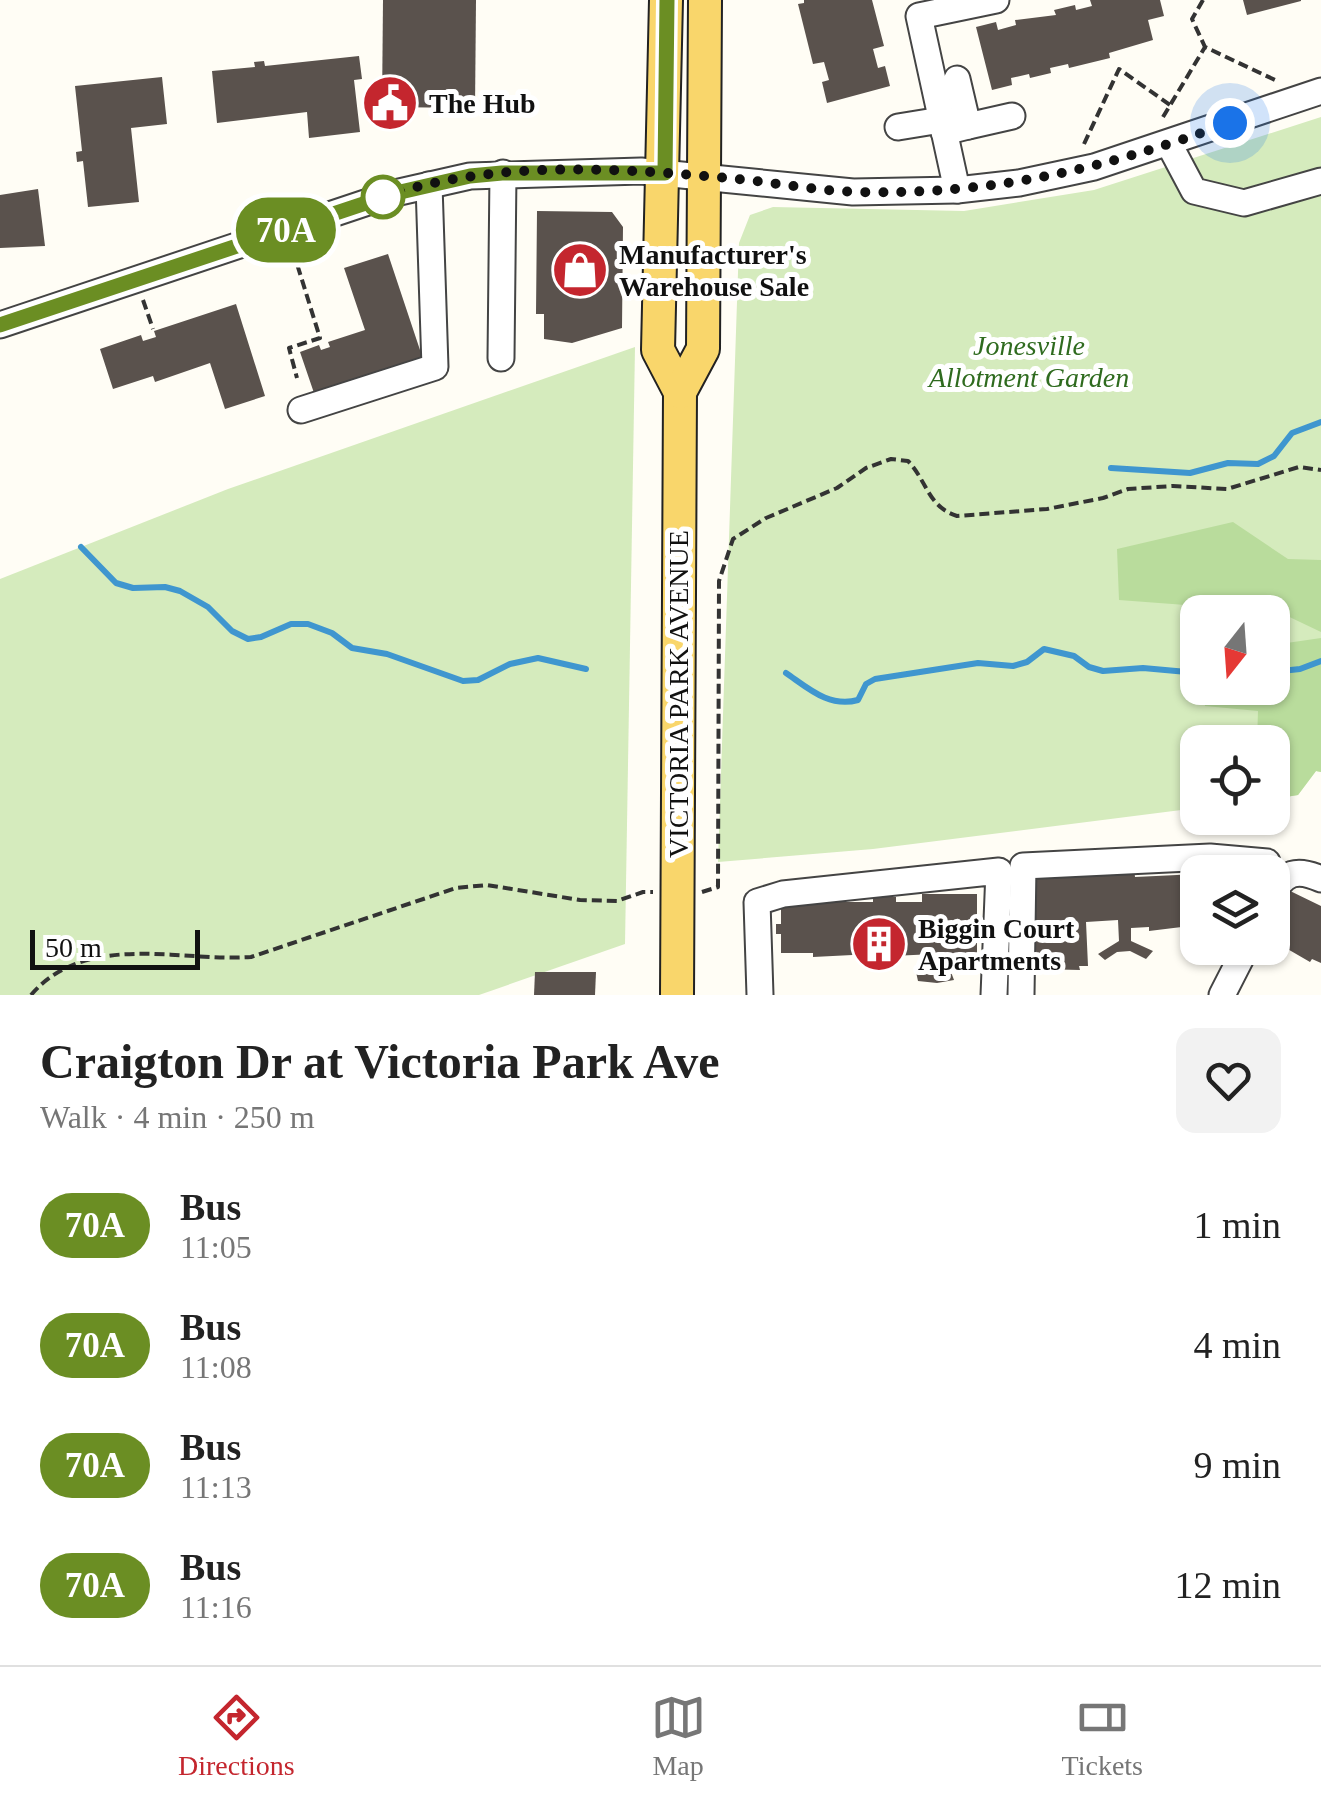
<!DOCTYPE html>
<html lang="en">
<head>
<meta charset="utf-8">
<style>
  body { margin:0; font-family:Georgia,serif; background:#f2f2f2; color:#222; height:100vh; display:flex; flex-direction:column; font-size:38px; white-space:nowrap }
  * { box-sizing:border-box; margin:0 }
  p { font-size:32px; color:#767676 }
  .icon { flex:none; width:55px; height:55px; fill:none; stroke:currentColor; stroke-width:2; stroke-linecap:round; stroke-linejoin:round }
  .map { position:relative; height:995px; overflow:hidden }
  .sheet { display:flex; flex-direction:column; background:#fff; flex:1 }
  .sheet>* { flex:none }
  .badge { padding:0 20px; border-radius:32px; font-size:35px; line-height:65px }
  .needle { width:65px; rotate:197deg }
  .buttons { position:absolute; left:1180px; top:595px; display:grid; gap:20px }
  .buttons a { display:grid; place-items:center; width:110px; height:110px; border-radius:20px; background:#fff; box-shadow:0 2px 8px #0004; font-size:50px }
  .scale { position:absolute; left:30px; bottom:25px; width:170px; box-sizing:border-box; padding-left:10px; border:5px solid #111; border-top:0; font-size:28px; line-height:35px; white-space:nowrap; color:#111; -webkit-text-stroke:8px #fff; paint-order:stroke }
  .you { position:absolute; width:50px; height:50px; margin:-25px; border:8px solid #fff; border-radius:50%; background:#1a73e8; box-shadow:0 0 0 15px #1a73e833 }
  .map>.badge { position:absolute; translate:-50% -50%; box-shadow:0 0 0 5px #fff }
  .round { display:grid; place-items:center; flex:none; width:105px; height:105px; border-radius:20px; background:#f2f2f2 }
  .headline { display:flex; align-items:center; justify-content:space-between; height:170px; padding:0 40px }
  h1 { font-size:48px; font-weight:800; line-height:75px }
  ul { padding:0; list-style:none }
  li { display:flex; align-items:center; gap:30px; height:120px; padding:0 40px }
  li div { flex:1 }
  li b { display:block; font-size:38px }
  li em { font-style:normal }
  li .badge { min-width:110px; font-weight:700; text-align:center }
  .tab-bar { display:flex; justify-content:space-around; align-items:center; height:140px; border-top:2px solid #e0e0e0; background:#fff; font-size:28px; color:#767676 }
  .tab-bar a { display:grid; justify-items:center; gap:5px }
  .tab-bar .current { color:#c4262e }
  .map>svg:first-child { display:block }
  .green { fill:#d5ebbd; fill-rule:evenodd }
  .forest { fill:#b9dc9c }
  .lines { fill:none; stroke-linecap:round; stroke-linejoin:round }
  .stream { stroke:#3f96cf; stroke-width:6 }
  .building { fill:#5a524d }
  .minor-casing { stroke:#444; stroke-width:29 }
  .major-casing { stroke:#222; stroke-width:36 }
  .path { stroke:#333; stroke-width:4; stroke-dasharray:10 5; stroke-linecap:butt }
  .minor { stroke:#fff; stroke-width:25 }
  .major { stroke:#f9d66b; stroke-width:32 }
  .line-casing { stroke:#fff; stroke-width:22 }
  .line { stroke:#6b8e23; stroke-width:15 }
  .walk { stroke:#111; stroke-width:10; stroke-dasharray:0 18 }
  .stop-dot { fill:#fff; stroke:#6b8e23; stroke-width:5 }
  .labels { text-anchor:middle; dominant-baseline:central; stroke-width:10; stroke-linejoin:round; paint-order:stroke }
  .poi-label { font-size:28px; font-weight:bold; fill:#111; stroke:#fff; text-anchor:start }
  .park-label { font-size:28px; font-style:italic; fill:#2f6b1f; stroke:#fff }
  .street-label { font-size:28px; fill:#111; stroke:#fff }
</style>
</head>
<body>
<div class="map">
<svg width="1321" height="995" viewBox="0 0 1321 995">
  <rect width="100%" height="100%" fill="#fffdf5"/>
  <g class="green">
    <path d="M1321 117V772L1316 771 1298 795 1273 799 1272 742H1198L1197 808 873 849 718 862 739 243 750 215 773 207 964 211 1094 190ZM1198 612H1272V688H1198Z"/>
    <path d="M635 347 625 944 479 995H0V579L228 489Z"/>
  </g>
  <g class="forest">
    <path d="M1233 522 1288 559 1321 560V632L1279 612 1119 600 1117 549Z"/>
    <path d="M1321 638V772L1316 771 1298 795 1273 799 1272 742H1257L1258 711 1205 706 1204 688H1272L1273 645Z"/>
  </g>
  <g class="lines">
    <g class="stream">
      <path d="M1111 468 1190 473 1228 463 1258 464 1274 456 1292 433 1321 422"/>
      <path d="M81 547 116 583 133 588 165 587 180 591 208 607 232 631 248 639 261 637 291 624H308L332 633 352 648 387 654 463 681 478 680 510 664 538 658 586 669"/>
      <path d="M1272 672 1300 669 1321 661"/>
      <path d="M786 673C808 688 829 708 858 700L866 684 875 679 978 663 1013 666 1027 662 1044 649 1074 656 1089 667 1103 671 1143 668 1198 673"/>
    </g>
  </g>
  <g class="building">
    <path d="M383 0H476L475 108 382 107Z"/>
    <path d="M804 0H872L884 46 873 49 878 68 885 66 890 86 827 103 822 82 829 80 824 62 813 64 798 4 804 3Z"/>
    <path d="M1090 0H1160L1164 16 1148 20 1153 40 1109 53 1110 58 1069 68 1068 64 1050 68 1051 73 1030 78 1029 74 1011 78 1012 85 992 90 976 27 996 22 998 30 1016 25 1015 20 1056 15 1054 10 1075 5 1076 10 1092 6Z"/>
    <path d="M1243 0H1301V1L1247 15Z"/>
    <path d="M359 56 362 79 354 80 360 132 309 138 307 112 217 123 212 71 255 67 254 62 264 61 265 66Z"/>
    <path d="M162 77 167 124 131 128 139 202 88 207 83 161 77 162 76 152 82 151 75 86Z"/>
    <path d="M38 189 45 246 0 248V195Z"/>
    <path d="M537 211 612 212 623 227 622 328 572 343 544 339V314H536Z"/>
    <path d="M388 254 423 359 314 393 300 352 319 345 321 350 330 347 328 342 365 330 344 268Z"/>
    <path d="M236 304 265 396 225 409 210 363 155 382 153 376 113 389 100 349 141 335 143 341 156 337 154 331Z"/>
    <path d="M1134 868 1135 877 1198 874V925L1149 931V927L1131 928V941L1153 951 1146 959 1130 951 1117 952 1105 960 1098 954 1119 941 1118 920 1086 922 1088 966H1079L1080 970 1037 969 1032 873Z"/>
    <path d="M1286 889 1321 906V963L1312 959 1310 962 1272 940V917Z"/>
    <path d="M922 894H977V969H945V973L951 972 954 980 937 983 918 981 916 972 934 973V954L872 957V954L813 957V953H781V934H776V924H781V902H873V897H896V902H922Z"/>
    <path d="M535 972H596L595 995H534Z"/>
  </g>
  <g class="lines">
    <g class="minor-casing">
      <g id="minor">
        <path d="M968 126 1012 116"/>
        <path d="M898 127 941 120"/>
        <path d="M944 132 968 126 957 79"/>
        <path d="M1169 144 1194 191 1244 203 1321 181"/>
        <path d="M957 190 919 16 996 0"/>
        <path d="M0 325 395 193 470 176 641 171 853 192 957 190 1019 183 1094 167 1321 91"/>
        <path d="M501 358 503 173"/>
        <path d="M301 410 435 367 429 185"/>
        <path d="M1272 895C1284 872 1297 868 1321 879"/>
        <path d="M760 995 757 902 783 894 999 871 994 995"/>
        <path d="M1021 995 1023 866 1210 857 1267 862 1262 872"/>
        <path d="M1222 995 1246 948"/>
      </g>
    </g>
    <g class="major-casing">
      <g id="major">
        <path d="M666 0 658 350 680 392 677 995"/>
        <path d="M680 392 703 349 705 0"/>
      </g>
    </g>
    <g class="path">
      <path d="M1203 0 1192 19 1205 47 1275 80"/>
      <path d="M1163 117 1205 47"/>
      <path d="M1084 144 1119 69 1170 105"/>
      <path d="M293 251 320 338 289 348 297 378"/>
      <path d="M143 300 153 329"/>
      <path d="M702 892 718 887 719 581 733 539 766 518 837 488 866 468 891 459 908 461C927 481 928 507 957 516L1047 509 1103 498 1128 489 1173 486 1227 489 1299 467 1321 470"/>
      <path d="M31 995C86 931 179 962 251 957L456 888 487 885 580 900 617 901 643 892H653"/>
    </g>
    <use href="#minor" class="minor"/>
    <use href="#major" class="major"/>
  </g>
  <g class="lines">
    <g class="line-casing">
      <path id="line" d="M0 325 396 193 470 176 502 173H665L667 0"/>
    </g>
    <use href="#line" class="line"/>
    <path class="walk" d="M383 197C495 159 622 168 737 179 778 183 818 191 858 192 996 195 1102 169 1230 123"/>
  </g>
  <defs>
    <g id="civic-disc" transform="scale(2.875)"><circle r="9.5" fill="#c4262e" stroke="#fff"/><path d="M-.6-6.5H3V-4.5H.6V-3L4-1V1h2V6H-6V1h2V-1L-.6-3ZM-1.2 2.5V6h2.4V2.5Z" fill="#fff"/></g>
    <g id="shop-disc" transform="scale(2.875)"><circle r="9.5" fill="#c4262e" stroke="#fff"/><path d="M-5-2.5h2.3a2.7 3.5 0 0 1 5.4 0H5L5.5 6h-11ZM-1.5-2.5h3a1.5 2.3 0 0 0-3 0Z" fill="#fff"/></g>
    <g id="building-disc" transform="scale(2.875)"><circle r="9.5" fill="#c4262e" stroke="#fff"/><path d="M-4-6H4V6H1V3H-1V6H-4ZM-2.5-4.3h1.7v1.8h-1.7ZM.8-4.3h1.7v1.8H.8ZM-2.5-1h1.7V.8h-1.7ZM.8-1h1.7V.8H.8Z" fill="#fff"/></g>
  </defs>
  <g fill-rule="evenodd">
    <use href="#civic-disc" x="390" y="103"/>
    <use href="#shop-disc" x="580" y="270"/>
    <use href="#building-disc" x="879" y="944"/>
  </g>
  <circle class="stop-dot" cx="383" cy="197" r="20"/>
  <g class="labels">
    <g class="poi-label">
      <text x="429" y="103">The Hub</text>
      <text x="619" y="254">Manufacturer's<tspan x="619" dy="32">Warehouse Sale</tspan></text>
      <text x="918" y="928">Biggin Court<tspan x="918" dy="32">Apartments</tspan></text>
    </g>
    <g class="park-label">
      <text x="1029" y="345">Jonesville<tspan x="1029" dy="32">Allotment Garden</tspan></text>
    </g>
    <g class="street-label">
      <text transform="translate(678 694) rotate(-90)">VICTORIA PARK AVENUE</text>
    </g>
  </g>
</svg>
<div class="buttons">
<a><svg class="needle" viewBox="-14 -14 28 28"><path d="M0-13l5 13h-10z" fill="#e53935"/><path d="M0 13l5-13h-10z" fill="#767676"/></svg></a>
<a><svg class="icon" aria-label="locate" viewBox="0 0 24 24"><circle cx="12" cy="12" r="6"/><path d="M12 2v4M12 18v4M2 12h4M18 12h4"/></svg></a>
<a><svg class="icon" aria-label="layers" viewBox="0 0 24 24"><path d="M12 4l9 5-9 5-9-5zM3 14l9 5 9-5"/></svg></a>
</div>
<div class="scale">50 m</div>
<div class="you" style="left:1230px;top:123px"></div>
<b class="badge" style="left:286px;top:230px;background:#6b8e23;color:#fff">70A</b>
</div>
<section class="sheet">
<div class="headline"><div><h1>Craigton Dr at Victoria Park Ave</h1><p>Walk · 4 min · 250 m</p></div><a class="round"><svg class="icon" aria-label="heart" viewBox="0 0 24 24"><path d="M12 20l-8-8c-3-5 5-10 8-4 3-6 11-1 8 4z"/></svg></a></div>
<ul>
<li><span class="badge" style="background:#6b8e23;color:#fff">70A</span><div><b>Bus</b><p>11:05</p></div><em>1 min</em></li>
<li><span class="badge" style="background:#6b8e23;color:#fff">70A</span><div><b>Bus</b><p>11:08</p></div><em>4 min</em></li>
<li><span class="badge" style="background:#6b8e23;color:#fff">70A</span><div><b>Bus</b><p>11:13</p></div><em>9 min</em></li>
<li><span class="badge" style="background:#6b8e23;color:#fff">70A</span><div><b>Bus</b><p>11:16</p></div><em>12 min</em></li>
</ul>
</section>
<nav class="tab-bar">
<a class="current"><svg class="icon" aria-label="directions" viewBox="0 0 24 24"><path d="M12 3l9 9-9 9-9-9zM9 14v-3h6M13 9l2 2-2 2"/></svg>Directions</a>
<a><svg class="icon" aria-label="map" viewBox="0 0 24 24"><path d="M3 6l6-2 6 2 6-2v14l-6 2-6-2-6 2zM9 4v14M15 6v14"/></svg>Map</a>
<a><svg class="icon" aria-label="tickets" viewBox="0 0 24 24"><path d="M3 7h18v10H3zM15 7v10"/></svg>Tickets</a>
</nav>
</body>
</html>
